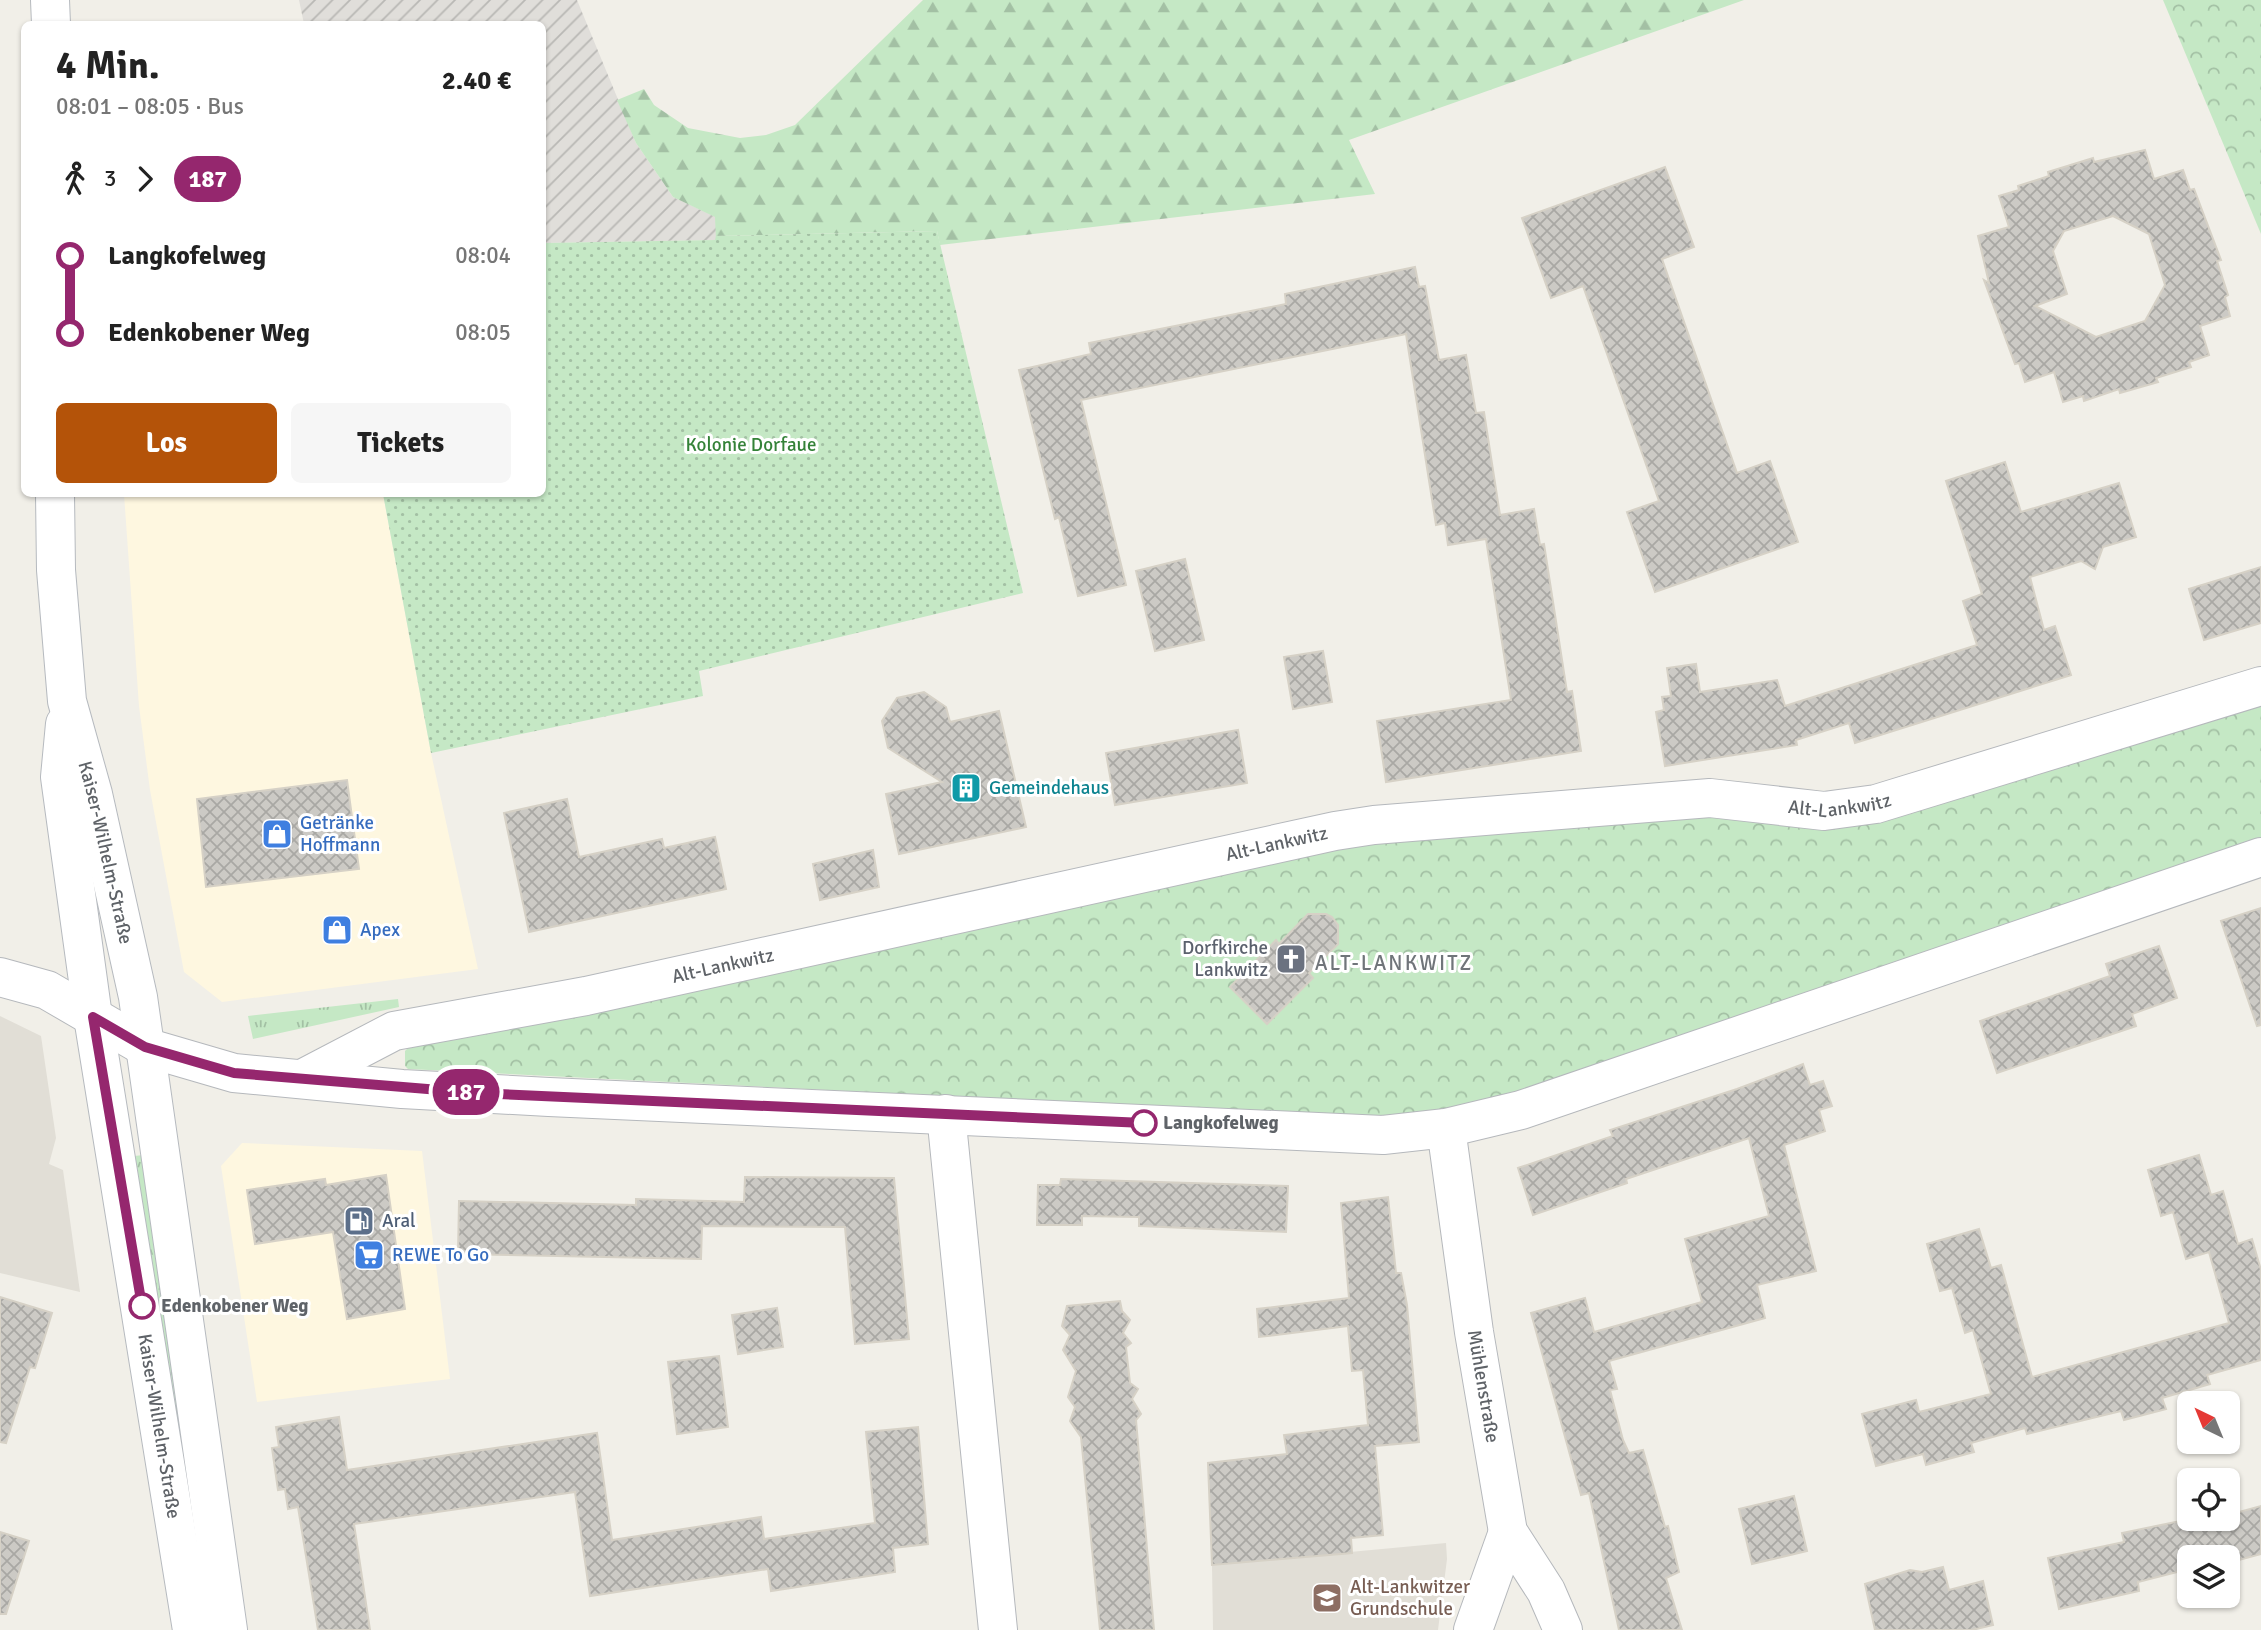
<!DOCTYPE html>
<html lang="de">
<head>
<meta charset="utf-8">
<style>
  body { margin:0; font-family:Signika,sans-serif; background:#f6f6f6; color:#222; height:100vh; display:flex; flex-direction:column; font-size:26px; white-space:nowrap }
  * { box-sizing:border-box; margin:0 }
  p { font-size:23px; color:#767676 }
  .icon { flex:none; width:38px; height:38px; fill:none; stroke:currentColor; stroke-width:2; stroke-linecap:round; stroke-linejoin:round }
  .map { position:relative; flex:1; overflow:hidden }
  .side { position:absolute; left:21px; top:21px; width:525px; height:476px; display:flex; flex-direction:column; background:#fff; border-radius:10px; box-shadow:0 2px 5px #0004 }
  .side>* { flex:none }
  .badge { padding:0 14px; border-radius:23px; font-size:24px; line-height:46px }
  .needle { width:46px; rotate:317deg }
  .fabs { position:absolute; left:2177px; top:1391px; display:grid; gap:14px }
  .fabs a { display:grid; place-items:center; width:63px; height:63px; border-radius:10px; background:#fff; box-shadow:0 2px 5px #0004; font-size:35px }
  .map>.badge { position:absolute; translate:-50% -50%; box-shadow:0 0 0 4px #fff }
  .legs { display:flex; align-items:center; gap:10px; height:77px; padding:0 35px; font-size:23px }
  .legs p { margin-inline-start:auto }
  .summary { display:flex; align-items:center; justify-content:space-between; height:119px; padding:0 35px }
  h1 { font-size:38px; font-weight:800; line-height:52px }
  .action { display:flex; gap:14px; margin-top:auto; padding:14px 35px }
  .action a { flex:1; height:80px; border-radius:10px; background:#b45309; color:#fff; font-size:28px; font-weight:800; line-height:80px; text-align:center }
  .action a+a { background:#f6f6f6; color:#222 }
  ul { padding:0 35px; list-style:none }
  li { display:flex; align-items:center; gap:24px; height:77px; font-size:26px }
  li i { display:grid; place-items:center; width:10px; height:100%; margin:0 9px; background:currentColor }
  li i::after { content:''; width:18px; height:18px; margin:-9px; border:5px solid; border-radius:50%; background:#fff }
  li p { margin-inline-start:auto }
  li:first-child i { background:linear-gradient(#0000 50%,currentColor 0) }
  li:last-child i { background:linear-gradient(currentColor 50%,#0000 0) }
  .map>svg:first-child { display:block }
  .commercial { fill:#fef7e0 }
  .industrial { fill:url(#industrial-furrows) }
  .education { fill:#e1ded6 }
  .grass { fill:url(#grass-tufts) }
  .forest { fill:url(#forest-firs) }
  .park { fill:url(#park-crowns) }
  .garden { fill:url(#garden-dots) }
  .building { fill:url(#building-cross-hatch); stroke:#d6d1c6; stroke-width:2; fill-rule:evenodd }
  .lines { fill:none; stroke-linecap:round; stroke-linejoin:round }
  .street-casing { stroke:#b5b8bc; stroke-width:40 }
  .secondary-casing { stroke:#b6babf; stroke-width:40 }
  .street { stroke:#fff; stroke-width:38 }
  .secondary { stroke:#fff; stroke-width:38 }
  .line-1-casing { stroke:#fff; stroke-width:16 }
  .line-1 { stroke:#95276e; stroke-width:10 }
  .stop-1-dot { fill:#fff; stroke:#95276e; stroke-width:3.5 }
  .labels { text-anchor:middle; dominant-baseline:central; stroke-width:6; stroke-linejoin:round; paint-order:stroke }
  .park-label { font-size:19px; fill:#348238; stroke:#fff }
  .culture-label { font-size:19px; fill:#0d838f; stroke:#fff; text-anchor:start }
  .street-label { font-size:19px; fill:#5f6368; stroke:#fff }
  .shop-label { font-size:19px; fill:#366cbe; stroke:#fff; text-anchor:start }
  .worship-label { font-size:19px; fill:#5b616d; stroke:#fff; text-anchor:end }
  .stop-label { font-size:19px; font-weight:bold; fill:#5f6368; stroke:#fff; text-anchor:start }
  .service-label { font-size:19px; fill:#4e5e75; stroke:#fff; text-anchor:start }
  .education-label { font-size:19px; fill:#785e54; stroke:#fff; text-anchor:start }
  .neighbourhood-label { font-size:21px; letter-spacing:2px; fill:#70757a; stroke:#fff }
</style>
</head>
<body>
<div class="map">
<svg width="2261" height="1630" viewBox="0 0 2261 1630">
  <defs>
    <pattern id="industrial-furrows" width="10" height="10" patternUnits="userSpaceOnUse" patternTransform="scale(1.75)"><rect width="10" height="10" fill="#e0deda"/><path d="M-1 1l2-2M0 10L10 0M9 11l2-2" fill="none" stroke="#b9b8b5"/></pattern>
    <pattern id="grass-tufts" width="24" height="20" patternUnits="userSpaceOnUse" patternTransform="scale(1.75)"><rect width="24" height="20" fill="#c5e8c5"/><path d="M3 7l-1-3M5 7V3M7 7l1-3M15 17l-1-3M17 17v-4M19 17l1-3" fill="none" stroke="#a3c0a4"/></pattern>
    <pattern id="forest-firs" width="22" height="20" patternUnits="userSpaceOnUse" patternTransform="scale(1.75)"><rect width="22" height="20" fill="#c5e8c5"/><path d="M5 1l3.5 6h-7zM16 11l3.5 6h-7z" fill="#a3c0a4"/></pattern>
    <pattern id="park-crowns" width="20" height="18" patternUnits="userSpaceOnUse" patternTransform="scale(1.75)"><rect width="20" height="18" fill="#c5e8c5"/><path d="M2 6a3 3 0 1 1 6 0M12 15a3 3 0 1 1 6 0" fill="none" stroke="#a3c0a4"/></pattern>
    <pattern id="garden-dots" width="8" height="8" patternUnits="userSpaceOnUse" patternTransform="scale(1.75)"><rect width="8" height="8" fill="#c5e8c5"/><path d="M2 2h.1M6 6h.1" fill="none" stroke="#a3c0a4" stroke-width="1.8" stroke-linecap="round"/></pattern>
    <pattern id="building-cross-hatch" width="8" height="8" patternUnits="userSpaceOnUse" patternTransform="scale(1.75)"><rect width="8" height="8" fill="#cccac5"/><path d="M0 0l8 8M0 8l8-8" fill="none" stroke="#a9a8a4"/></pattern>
  </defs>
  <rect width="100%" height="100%" fill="#f1efe8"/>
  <g class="commercial">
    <path d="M124 494H383L431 753 478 969 222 1002 184 972 150 790 139 706Z"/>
    <path d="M242 1143 422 1151 450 1379 257 1402 221 1166Z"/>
  </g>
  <path class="industrial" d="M299 0H577L636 143 673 197 716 217V240L543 243 542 24H304Z"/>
  <g class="education">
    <path d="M0 1016 41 1036 56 1138 49 1164 63 1170 80 1292 0 1273Z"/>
    <path d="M1446 1543 1447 1559 1438 1630H1213L1212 1565Z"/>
  </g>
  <g class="grass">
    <path d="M398 999 399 1007 253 1039 248 1016Z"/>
    <path d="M144 1155 214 1630H207L134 1156Z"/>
  </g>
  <path class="forest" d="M923 0H1744L1349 140 1375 194 940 245 937 231 716 236V240L715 217 673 197 636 143 617 100 644 89 654 105 688 128 740 138 766 135 795 125Z"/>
  <g class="park">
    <path d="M2163 0H2261V234Z"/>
    <path d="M2261 701V839L1481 1104 1401 1116 1287 1113 408 1069 405 1066V1051L409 1047 1346 843 1716 813 1815 825Z"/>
  </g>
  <path class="garden" d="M937 231 1023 593 699 671 703 696 431 753 383 494H542L543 243 715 240 716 236Z"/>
  <g class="building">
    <path d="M2145 150 2154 179 2183 170 2190 190 2194 189 2221 260 2217 261 2228 295 2225 297 2230 316 2200 326 2209 355 2189 362 2191 367 2156 378 2158 382 2120 393 2119 389 2084 401 2083 396 2063 402 2054 372 2025 382 2019 363 2015 364 1984 280 1989 283 1978 236 2009 227 1999 196 2019 190 2018 186 2049 176 2048 172 2093 158 2094 162ZM2113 216 2149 234 2165 285 2145 321 2096 337 2035 306 2067 294 2053 251 2064 231Z"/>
    <path d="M1665 167 1694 247 1662 259 1737 473 1770 461 1798 542 1655 592 1627 512 1659 501 1583 286 1551 298 1522 218Z"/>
    <path d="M1415 267 1419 287 1425 286 1439 360 1466 355 1476 413 1484 412 1500 515 1534 509 1540 545 1544 544 1567 692 1572 691 1581 751 1386 782 1377 721 1511 700 1486 539 1448 545 1445 523 1436 525 1406 334 1081 400 1126 585 1078 596 1059 517 1055 519 1019 370 1091 354 1089 343 1286 304 1285 294Z"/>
    <path d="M2005 462 2021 512 2119 483 2136 537 2103 547 2095 569 2081 561 2030 577 2044 630 2055 626 2071 675 1855 743 1849 723 1796 740 1797 745 1665 766 1656 712 1664 710 1662 697 1671 696 1667 668 1696 664 1700 692 1777 680 1785 706 1977 645 1963 601 1982 594 1946 481Z"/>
    <path d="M1185 559 1204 640 1155 651 1136 571Z"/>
    <path d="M2261 567V623L2204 640 2189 589Z"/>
    <path d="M1323 651 1332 702 1293 709 1284 657Z"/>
    <path d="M924 692 946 707 950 722 999 711 1026 827 899 854 886 794 942 782 888 748 882 721 897 698Z"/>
    <path d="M1238 730 1247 783 1115 805 1106 753Z"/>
    <path d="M347 780 359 869 206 887 197 799Z"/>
    <path d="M567 799 579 857 662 839 664 848 715 837 726 889 529 932 504 813Z"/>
    <path d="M873 850 879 887 820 900 813 864Z"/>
    <path d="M2261 908V1025L2257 1026 2221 921Z"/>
    <path d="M1308 914H1326L1332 917 1338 925V944L1309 973 1313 978 1267 1024 1230 987 1276 940 1279 944Z"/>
    <path d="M2159 946 2177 998 2132 1014 2136 1026 1997 1073 1980 1021 2110 976 2106 964Z"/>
    <path d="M1803 1064 1810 1085 1823 1081 1832 1106 1819 1110 1825 1131 1784 1145 1816 1271 1757 1285 1765 1318 1609 1361 1617 1389 1610 1390 1623 1440 1629 1453 1643 1450 1665 1527 1668 1526 1679 1572 1666 1578 1682 1630H1619L1589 1493 1581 1495 1531 1313 1585 1298 1594 1332 1702 1302 1685 1239 1769 1216 1749 1138 1626 1179 1627 1183 1533 1215 1518 1168 1613 1136 1610 1130 1737 1089Z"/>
    <path d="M2199 1155 2211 1195 2223 1191 2238 1244 2252 1239 2261 1270V1360L2207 1375 2210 1384 2162 1398 2166 1409 2124 1420 2121 1411 2027 1434 2025 1428 1971 1443 1974 1452 1926 1465 1923 1454 1876 1466 1862 1414 1916 1400 1919 1412 1991 1394 1973 1330 1965 1333 1952 1288 1940 1291 1927 1244 1979 1229 1991 1268 2001 1265 2032 1377 2229 1323 2209 1252 2186 1259 2173 1212 2161 1216 2148 1170Z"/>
    <path d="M386 1175 405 1309 347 1319 333 1232 255 1244 247 1190 325 1179 326 1185Z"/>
    <path d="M745 1177 894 1178 909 1339 855 1344 845 1227 702 1226 701 1259 458 1254 459 1201 636 1205V1199L744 1202Z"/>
    <path d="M1061 1179 1288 1186 1286 1232 1139 1226V1217L1082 1216V1225H1037L1038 1185H1060Z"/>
    <path d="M1388 1197 1396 1273H1401L1407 1305 1419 1442 1375 1446 1383 1535 1351 1538 1352 1553 1212 1565 1208 1463 1287 1454 1284 1435 1368 1425 1363 1370 1352 1371 1348 1326 1259 1337 1257 1309 1349 1298 1341 1203Z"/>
    <path d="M0 1297 52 1313 35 1368 30 1367 6 1443 0 1442Z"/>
    <path d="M1120 1301 1122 1311 1130 1320 1123 1333 1131 1343 1126 1347 1130 1383 1138 1389 1132 1399 1141 1414 1136 1420 1154 1630H1100L1081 1437 1070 1421 1075 1407 1068 1397 1076 1371 1063 1350 1070 1335 1062 1326 1067 1306Z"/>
    <path d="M777 1308 783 1347 738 1354 732 1315Z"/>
    <path d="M719 1356 728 1427 677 1434 668 1362Z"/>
    <path d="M339 1417 347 1470 597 1433 612 1540 761 1517 764 1539 875 1523 866 1432 918 1427 928 1544 893 1548 895 1572 771 1591 768 1569 590 1596 575 1492 354 1524 370 1630H318L298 1507 288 1509 285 1489 278 1490 272 1448 279 1447 276 1427Z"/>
    <path d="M1794 1496 1807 1551 1752 1564 1739 1509Z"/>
    <path d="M2261 1506V1554L2228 1563V1558H2189V1569L2138 1582 2139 1591 2059 1609 2048 1558 2124 1542 2122 1533 2190 1519H2228V1515Z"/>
    <path d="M0 1532 29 1541 6 1614H0Z"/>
    <path d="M1943 1567 1949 1590 1983 1581 1993 1625 1972 1630H1875L1865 1584 1910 1570 1922 1572Z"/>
  </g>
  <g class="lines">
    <g class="street-casing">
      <g id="street">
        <path d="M0 977 47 990 145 1047 234 1073 402 1089 549 1097 1383 1135 1446 1128 1521 1110 2261 857"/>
        <path id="s1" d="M302 1079 394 1031 586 996 1335 831 1374 825 1710 798 1824 811 1876 804 2261 686"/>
        <path d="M946 1114 998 1630"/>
        <path id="s2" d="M1446 1128 1474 1332 1508 1532 1546 1591 1563 1630"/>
        <path d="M1473 1630 1508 1532"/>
      </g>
    </g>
    <g class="secondary-casing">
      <g id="secondary">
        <path d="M50 0 51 24"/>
        <path id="s3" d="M55 494 56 570 67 701 93 794 138 997 228 1630"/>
        <path id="s4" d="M65 724 60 777 93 1017 192 1630"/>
      </g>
    </g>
    <use href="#street" class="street"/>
    <use href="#secondary" class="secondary"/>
  </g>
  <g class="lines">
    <g class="line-1-casing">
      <path id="line-1" d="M142 1306 93 1017 145 1047 234 1073 476 1093 1144 1123"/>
    </g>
    <use href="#line-1" class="line-1"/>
  </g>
  <defs>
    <g id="building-square" transform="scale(1.575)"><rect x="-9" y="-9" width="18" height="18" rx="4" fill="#0f9aa8" stroke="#fff"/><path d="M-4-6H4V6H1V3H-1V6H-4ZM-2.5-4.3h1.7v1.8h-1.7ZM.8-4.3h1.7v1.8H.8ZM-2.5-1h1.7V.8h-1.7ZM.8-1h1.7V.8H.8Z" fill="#fff"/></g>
    <g id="shop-square" transform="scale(1.575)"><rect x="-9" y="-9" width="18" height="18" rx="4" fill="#3f7fe0" stroke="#fff"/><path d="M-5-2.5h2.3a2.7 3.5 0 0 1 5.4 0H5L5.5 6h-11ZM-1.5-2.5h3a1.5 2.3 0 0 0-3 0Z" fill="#fff"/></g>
    <g id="church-square" transform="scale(1.575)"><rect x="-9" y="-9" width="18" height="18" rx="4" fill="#6b7280" stroke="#fff"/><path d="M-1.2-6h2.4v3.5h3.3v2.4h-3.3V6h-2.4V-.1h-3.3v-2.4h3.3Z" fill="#fff"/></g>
    <g id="fuel-square" transform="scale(1.575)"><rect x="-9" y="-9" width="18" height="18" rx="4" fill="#5c6f8a" stroke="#fff"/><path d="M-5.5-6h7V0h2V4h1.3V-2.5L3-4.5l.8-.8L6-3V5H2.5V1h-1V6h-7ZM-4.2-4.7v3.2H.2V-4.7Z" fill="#fff"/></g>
    <g id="supermarket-square" transform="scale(1.575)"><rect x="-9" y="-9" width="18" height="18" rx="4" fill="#3f7fe0" stroke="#fff"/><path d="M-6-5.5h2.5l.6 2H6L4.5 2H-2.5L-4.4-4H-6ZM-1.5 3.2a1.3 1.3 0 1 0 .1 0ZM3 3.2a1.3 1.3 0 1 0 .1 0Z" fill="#fff"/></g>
    <g id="school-square" transform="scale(1.575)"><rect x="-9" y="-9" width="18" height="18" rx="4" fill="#8d6e63" stroke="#fff"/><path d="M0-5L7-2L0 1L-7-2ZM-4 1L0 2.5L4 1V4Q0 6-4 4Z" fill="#fff"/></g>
  </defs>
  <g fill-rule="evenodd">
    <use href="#building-square" x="966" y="788"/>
    <use href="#shop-square" x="277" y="834"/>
    <use href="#shop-square" x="337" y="930"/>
    <use href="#church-square" x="1291" y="959"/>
    <use href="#fuel-square" x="359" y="1221"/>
    <use href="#supermarket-square" x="369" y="1255"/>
    <use href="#school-square" x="1327" y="1598"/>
  </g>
  <g class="stop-1-dot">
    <circle cx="1144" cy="1123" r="12"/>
    <circle cx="142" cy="1306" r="12"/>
  </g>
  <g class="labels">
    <g class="park-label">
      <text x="751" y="445">Kolonie Dorfaue</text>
    </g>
    <g class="culture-label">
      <text x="989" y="788">Gemeindehaus</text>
    </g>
    <g class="street-label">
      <text stroke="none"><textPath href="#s1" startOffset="1573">Alt-Lankwitz</textPath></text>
      <text stroke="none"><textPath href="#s1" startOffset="1006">Alt-Lankwitz</textPath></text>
      <text stroke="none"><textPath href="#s3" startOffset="364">Kaiser-Wilhelm-Straße</textPath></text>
      <text stroke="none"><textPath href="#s1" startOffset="439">Alt-Lankwitz</textPath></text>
      <text stroke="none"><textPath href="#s2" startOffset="261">Mühlenstraße</textPath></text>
      <text stroke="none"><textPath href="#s4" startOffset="710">Kaiser-Wilhelm-Straße</textPath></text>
    </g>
    <g class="shop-label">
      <text x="300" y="823">Getränke<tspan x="300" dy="22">Hoffmann</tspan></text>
      <text x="360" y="930">Apex</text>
      <text x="392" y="1255">REWE To Go</text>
    </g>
    <g class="worship-label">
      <text x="1268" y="948">Dorfkirche<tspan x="1268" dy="22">Lankwitz</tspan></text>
    </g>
    <g class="stop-label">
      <text x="1163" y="1123">Langkofelweg</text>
      <text x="161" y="1306">Edenkobener Weg</text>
    </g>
    <g class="service-label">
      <text x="382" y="1221">Aral</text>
    </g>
    <g class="education-label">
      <text x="1350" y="1587">Alt-Lankwitzer<tspan x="1350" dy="22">Grundschule</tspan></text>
    </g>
    <g class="neighbourhood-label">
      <text x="1394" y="963">ALT-LANKWITZ</text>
    </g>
  </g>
</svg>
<div class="fabs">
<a><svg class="needle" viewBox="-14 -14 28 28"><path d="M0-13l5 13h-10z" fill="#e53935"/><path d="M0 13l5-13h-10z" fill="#767676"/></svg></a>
<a><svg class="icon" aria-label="locate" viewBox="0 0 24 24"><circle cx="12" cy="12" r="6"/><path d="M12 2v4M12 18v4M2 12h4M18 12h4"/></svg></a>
<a><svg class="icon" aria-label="layers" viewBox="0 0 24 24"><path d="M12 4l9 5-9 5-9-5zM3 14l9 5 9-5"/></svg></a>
</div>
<b class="badge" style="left:466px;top:1092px;background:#95276e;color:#fff">187</b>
<section class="side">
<div class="summary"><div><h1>4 Min.</h1><p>08:01 – 08:05 · Bus</p></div><b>2.40 €</b></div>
<div class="legs"><svg class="icon" aria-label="walk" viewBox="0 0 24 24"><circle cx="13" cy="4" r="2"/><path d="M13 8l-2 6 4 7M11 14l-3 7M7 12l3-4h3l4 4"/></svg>3<svg class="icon" aria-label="forward" viewBox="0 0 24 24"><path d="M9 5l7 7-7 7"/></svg><b class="badge" style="background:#95276e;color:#fff">187</b></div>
<ul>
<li><i style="color:#95276e"></i><b>Langkofelweg</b><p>08:04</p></li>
<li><i style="color:#95276e"></i><b>Edenkobener Weg</b><p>08:05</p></li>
</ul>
<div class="action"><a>Los</a><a>Tickets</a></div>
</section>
</div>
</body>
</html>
